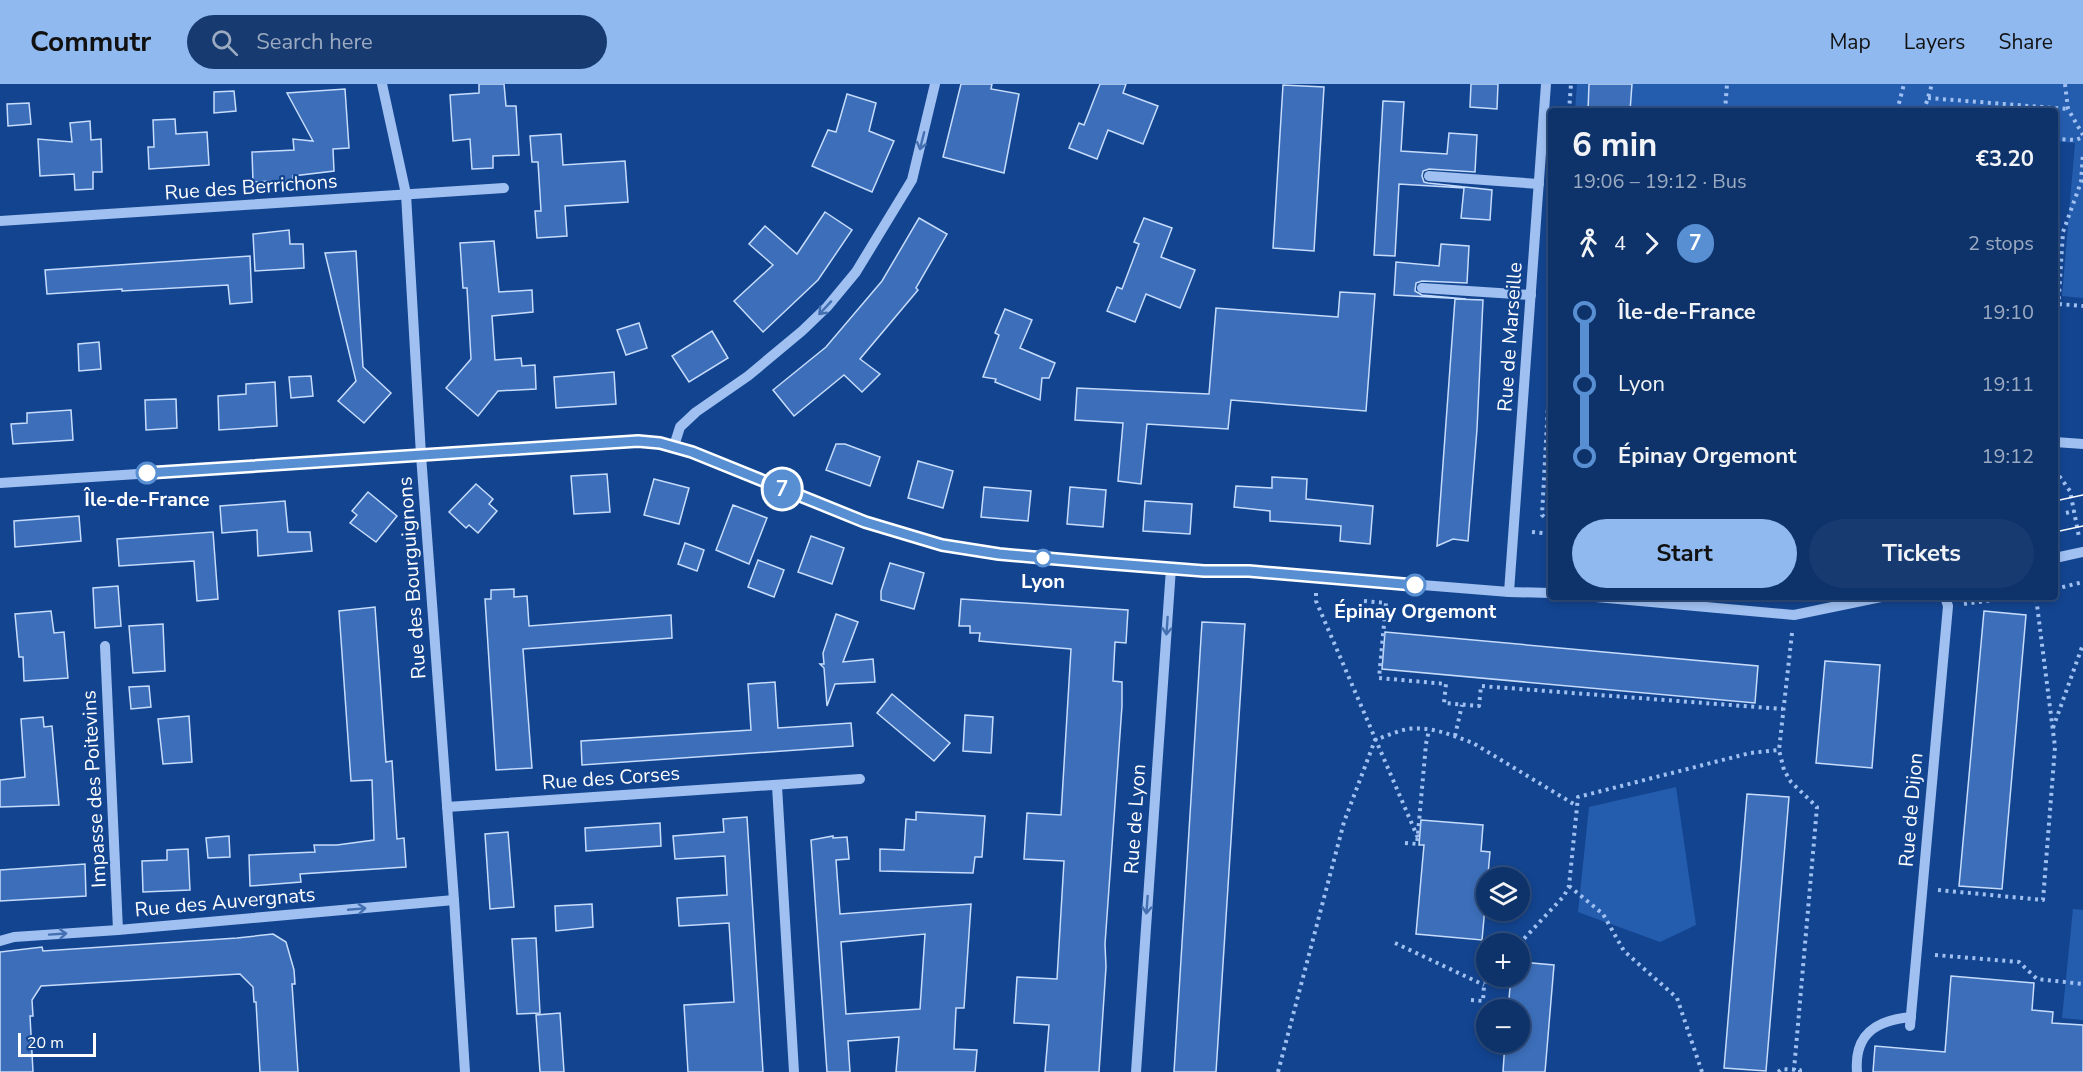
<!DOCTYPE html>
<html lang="en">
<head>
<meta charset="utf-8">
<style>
  body { margin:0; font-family:"Nunito Sans",sans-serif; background:#173b71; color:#f1f3f6; height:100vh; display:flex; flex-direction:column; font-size:22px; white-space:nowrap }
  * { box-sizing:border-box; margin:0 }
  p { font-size:20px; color:#9baac1 }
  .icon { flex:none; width:33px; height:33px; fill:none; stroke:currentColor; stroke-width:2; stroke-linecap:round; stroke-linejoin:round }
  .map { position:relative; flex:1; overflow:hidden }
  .details { position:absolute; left:1548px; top:24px; width:510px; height:492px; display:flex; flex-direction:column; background:#0e336b; border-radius:6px; box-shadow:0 3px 9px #0003,0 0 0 2px #2e4e7e }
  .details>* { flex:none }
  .badge { padding:0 12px; border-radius:20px; font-size:21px; line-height:39px }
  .tools { position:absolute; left:1476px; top:783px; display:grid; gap:12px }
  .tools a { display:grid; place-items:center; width:54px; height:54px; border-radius:50%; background:#0e336b; box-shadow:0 3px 9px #0003,0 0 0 2px #2e4e7e; font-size:30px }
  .scale { position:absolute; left:18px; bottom:15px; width:78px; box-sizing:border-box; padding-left:6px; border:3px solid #fff; border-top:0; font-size:16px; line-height:21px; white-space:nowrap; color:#fff; -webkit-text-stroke:4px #13448f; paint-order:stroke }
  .map>.badge { position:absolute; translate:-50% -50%; box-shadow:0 0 0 3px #fff }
  .legs { display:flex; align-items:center; gap:9px; height:66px; padding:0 24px; font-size:20px }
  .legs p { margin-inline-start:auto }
  .summary { display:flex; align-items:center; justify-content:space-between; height:102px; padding:0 24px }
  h1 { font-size:33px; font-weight:700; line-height:45px }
  .action { display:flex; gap:12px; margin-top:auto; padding:12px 24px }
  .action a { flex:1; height:69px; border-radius:36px; background:#90b9f0; color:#111; font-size:24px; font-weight:700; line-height:69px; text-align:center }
  .action a+a { background:#173b71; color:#f1f3f6 }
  ul { padding:0 24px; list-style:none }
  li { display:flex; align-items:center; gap:21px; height:72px; font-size:22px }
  li i { display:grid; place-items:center; width:9px; height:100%; margin:0 8px; background:currentColor }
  li i::after { content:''; width:15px; height:15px; margin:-8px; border:4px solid; border-radius:50%; background:#0e336b }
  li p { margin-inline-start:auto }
  li:first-child i { background:linear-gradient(#0000 50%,currentColor 0) }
  li:last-child i { background:linear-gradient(currentColor 50%,#0000 0) }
  header { display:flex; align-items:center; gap:36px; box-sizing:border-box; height:84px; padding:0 30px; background:#90b9f0; color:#111 }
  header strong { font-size:28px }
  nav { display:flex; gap:33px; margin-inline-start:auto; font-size:21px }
  .search { width:420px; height:54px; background:#173b71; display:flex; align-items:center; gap:15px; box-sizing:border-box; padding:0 21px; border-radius:33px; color:#9baac1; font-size:22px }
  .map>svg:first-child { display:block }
  .green { fill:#255dae }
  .building { fill:#3c6eb9; stroke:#c6dcfc; stroke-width:1.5; fill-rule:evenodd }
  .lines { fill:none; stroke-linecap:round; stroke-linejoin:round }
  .path { stroke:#9fc0f1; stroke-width:4; stroke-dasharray:3 4.5; stroke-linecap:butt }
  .minor { stroke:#9fc0f1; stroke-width:10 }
  .tram { stroke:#fff; stroke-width:1.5 }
  .oneway { stroke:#446fb1 }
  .line-1-casing { stroke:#fff; stroke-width:14 }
  .line-1 { stroke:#588fd2; stroke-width:9 }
  .stop-1-dot { fill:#fff; stroke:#588fd2; stroke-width:3 }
  .labels { text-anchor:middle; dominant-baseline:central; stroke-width:4.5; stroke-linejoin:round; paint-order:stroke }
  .street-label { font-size:20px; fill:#fff; stroke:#13448f }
  .stop-label { font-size:20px; font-weight:bold; fill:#fff; stroke:#13448f }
</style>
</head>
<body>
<header>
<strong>Commutr</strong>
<div class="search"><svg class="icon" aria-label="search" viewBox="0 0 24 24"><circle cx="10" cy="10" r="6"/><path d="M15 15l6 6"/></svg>Search here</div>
<nav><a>Map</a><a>Layers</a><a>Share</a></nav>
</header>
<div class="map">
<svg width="2083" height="988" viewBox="0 0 2083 988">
  <rect width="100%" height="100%" fill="#13448f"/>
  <g class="green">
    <path d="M1577 0H2083V214L2062 212 2075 59 2055 57V27H1575Z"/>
    <path d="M1676 703 1696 841 1660 858 1578 828 1589 723Z"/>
    <path d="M2073 825 2083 826V936L2062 934Z"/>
  </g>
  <g class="building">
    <path d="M479 0H504L506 22H516L519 71 493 72V84L472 85 470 55 453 57 450 11 479 9Z"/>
    <path d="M961 0H992L991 5 1019 10 1004 89 943 73Z"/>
    <path d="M1100 0H1126L1123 9 1158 22 1143 60 1108 46 1097 75 1069 64 1079 39 1084 41Z"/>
    <path d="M1471 0H1498L1497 25 1470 23Z"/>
    <path d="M1589 0H1632L1630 27H1588Z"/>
    <path d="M1283 1 1324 3 1314 167 1273 164Z"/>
    <path d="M345 5 349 64 333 65 334 87 293 92V96L253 98 252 68 294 66 293 55 313 57 287 9Z"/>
    <path d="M234 7 236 27 214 29V8Z"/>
    <path d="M847 10 876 19 869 47 894 57 872 108 812 82 828 46 836 48Z"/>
    <path d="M1383 17 1404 18 1401 67 1447 70 1449 49 1477 51 1475 88 1429 85 1423 87 1422 92 1424 98 1428 99 1492 106 1490 136 1461 134 1464 104 1399 100 1395 172 1374 171Z"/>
    <path d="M29 19 31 40 8 42 7 20Z"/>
    <path d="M175 35 176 50 207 48 209 81 149 85 148 63H154L153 36Z"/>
    <path d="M90 37 91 56 101 55 102 88H93V105L75 106 74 90 40 92 38 55 72 58 70 39Z"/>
    <path d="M561 50 563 81 625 77 628 118 565 122 567 152 537 154 535 127H541L538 78H532L530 52Z"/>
    <path d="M825 128 852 146 818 196 763 248 734 217 773 181 749 160 765 142 797 170Z"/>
    <path d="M919 134 947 150 916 204 918 206 860 275 880 290 862 308 844 291 794 332 773 306 826 263 882 197Z"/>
    <path d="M1144 134 1172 144 1161 173 1195 186 1180 224 1146 210 1135 238 1107 227 1117 203 1122 205 1139 160 1134 158Z"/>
    <path d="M289 146 290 160H303L304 184 255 187 253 150Z"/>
    <path d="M494 157 499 208 532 206 533 228 492 232 495 276 521 274 522 282 535 281 536 305 498 307 478 332 446 304 471 275 467 204H463L460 159Z"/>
    <path d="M1441 160 1469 162 1467 199 1422 197 1416 199 1415 207 1422 211 1466 215 1394 211 1396 178 1439 182Z"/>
    <path d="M356 167 363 283 391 309 364 339 338 317 356 297 325 169Z"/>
    <path d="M250 172 252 218 230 220 228 201 122 207V205L47 210 45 186Z"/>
    <path d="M1340 208 1375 210 1366 327 1231 316 1228 345 1147 340 1141 400 1118 397 1123 339 1075 336 1077 304 1209 310 1216 224 1338 233Z"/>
    <path d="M1455 215 1483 216 1477 345 1468 457 1453 455 1437 462Z"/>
    <path d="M1005 225 1032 236 1020 264 1055 279 1049 294H1042L1040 316 995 298 996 295 983 293 999 251 995 249Z"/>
    <path d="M639 239 647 264 626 271 617 246Z"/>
    <path d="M712 247 728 274 689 298 672 272Z"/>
    <path d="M99 258 101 285 79 287 78 260Z"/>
    <path d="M614 288 616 320 556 324 554 293Z"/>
    <path d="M311 292 313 312 291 314 289 293Z"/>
    <path d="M275 298 277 342 219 346 218 312 246 310V300Z"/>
    <path d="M176 315 177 344 146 346 145 316Z"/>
    <path d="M71 326 73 356 13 360 11 340 27 339V329Z"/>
    <path d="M836 360H845L880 373 870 402 826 386Z"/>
    <path d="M918 377 953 387 943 424 908 414Z"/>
    <path d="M607 390 610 428 574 430 571 392Z"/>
    <path d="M1272 393 1307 395 1306 415 1373 422 1370 460 1340 457 1341 442 1270 437V427L1234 423 1236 402 1272 404Z"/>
    <path d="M654 395 689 404 679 440 644 431Z"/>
    <path d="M476 400 493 415 489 420 497 427 478 449 469 441 466 444 449 428Z"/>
    <path d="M984 403 1031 407 1028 437 981 433Z"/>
    <path d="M1070 403 1106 406 1103 443 1067 440Z"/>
    <path d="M368 408 397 432 376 458 350 439 357 431 352 427Z"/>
    <path d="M285 417 288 448H310L312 467 258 472 257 446 222 449 220 422Z"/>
    <path d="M1145 417 1192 420 1190 450 1143 447Z"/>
    <path d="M733 421 767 434 749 480 716 466Z"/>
    <path d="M79 432 81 457 15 463 14 437Z"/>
    <path d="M213 448 218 515 197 517 194 477 119 482 117 455Z"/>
    <path d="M811 452 844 464 832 500 798 488Z"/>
    <path d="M685 459 704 466 697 487 678 480Z"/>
    <path d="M758 476 784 486 774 513 748 503Z"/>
    <path d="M890 479 924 489 914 525 881 516V507Z"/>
    <path d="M118 502 121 542 95 544 93 504Z"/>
    <path d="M514 505V513L527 512 529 542 671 531 672 554 523 565 532 684 496 686 485 515H491V506Z"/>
    <path d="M961 515 1128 526 1126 559 1115 558 1113 597 1122 598V622L1105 860 1106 883 1099 988H1045L1049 941 1014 939 1017 893 1057 895 1064 777 1024 775 1027 729 1061 731 1071 565 979 557 980 549H970V542H959Z"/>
    <path d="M375 523 386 678 392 677 397 755 404 754 406 783 300 790 301 798 250 802 249 771 315 768 314 761H337L374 756 372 696 351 697 339 527Z"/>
    <path d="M51 527 54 549 64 548 68 594 24 597 23 573H19L15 530Z"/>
    <path d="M1984 527 2026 531 2002 805 1959 802Z"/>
    <path d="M836 530 858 538 843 578 873 575 875 598 835 600 827 622 824 584 820 580H824L823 569Z"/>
    <path d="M1202 538 1245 540 1216 988H1174Z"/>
    <path d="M163 540 165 587 133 589 129 542Z"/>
    <path d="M1385 548 1758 582 1755 619 1382 585Z"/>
    <path d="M1825 577 1880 581 1872 684 1816 679Z"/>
    <path d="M775 598 778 644 851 639 853 662 582 681 581 657 751 646 748 600Z"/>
    <path d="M149 602 151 623 131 625 129 603Z"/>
    <path d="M892 610 950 659 934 677 877 629Z"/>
    <path d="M965 631 993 633 991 669 963 667Z"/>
    <path d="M189 632 192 678 163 680 158 635Z"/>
    <path d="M43 633 44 643 52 642 59 721 0 723V696L25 693 21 635Z"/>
    <path d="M1747 710 1789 713 1766 987 1724 984Z"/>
    <path d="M916 728 985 732 982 773H975L973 789 880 787V765L904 766 906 735 916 736Z"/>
    <path d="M747 733 763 988H688L684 921 734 918 729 839 679 842 677 814 727 811 725 772 675 775 673 752 724 748 723 735Z"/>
    <path d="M1421 736 1483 741 1481 767 1490 768 1482 856 1416 850 1424 761H1419Z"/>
    <path d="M660 739 661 762 586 767 585 744Z"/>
    <path d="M508 748 514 823 490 825 485 750Z"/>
    <path d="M229 752 230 773 208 774 206 754Z"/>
    <path d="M833 752V754L847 753 849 775 836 776 840 830 971 820 964 924H956L954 965 977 966 975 988H896L899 953 848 957 850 988H827L811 756ZM925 850 920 925 846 930 841 858Z"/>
    <path d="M188 765 190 806 143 808 142 777 167 776V766Z"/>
    <path d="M85 780 86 812 0 817V786Z"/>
    <path d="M592 820 593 843 556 847 555 822Z"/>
    <path d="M273 850 286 858 294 886 295 900H292L298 988H260L256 918H254L253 903 240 890 41 902 32 916 33 932H30L33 988H0V868L42 863 43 867 237 854Z"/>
    <path d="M536 854 540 929 517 930 512 855Z"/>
    <path d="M1520 878 1554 881 1545 988H1503L1505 958H1520V926H1508L1511 892H1520Z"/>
    <path d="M1951 892 2034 899 2032 926 2053 928 2052 939 2083 941V988H1873L1875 962 1945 968Z"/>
    <path d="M560 929 564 988H540L536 931Z"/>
  </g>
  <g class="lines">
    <g class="path">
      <path d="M2065 0 2068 25 2083 51"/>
      <path d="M1928 14 2068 25"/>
      <path d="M1569 27 1571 0"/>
      <path d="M1725 27 1727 0"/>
      <path d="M1897 27 1904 0"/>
      <path d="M1924 27 1932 0"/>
      <path d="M2055 55 2076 56 2083 53"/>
      <path d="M2059 220 2083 222"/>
      <path d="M1551 266 1542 431 1551 439"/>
      <path d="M2055 275 2063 148 2081 98 2083 69"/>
      <path d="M2055 386 2070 407 2079 453"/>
      <path d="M2066 429 2074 427"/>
      <path d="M1532 448 1551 450"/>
      <path d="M2055 505 2083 498"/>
      <path d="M1316 509V517L1418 754"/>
      <path d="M1364 517 1386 519 1379 594 1446 600 1444 619 1479 622 1481 602 1783 625"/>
      <path d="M1964 520 2016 513"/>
      <path d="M1792 549 1779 666 1784 686 1791 698 1817 723 1794 986"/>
      <path d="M2053 644 2082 563"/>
      <path d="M1455 652 1462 621"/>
      <path d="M1405 759 1417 760 1426 660 1429 646"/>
      <path d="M1569 802 1603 830 1624 867 1677 914 1702 988"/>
      <path d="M1938 806 2043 816 2055 663 2036 513"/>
      <path d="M1395 859 1484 901"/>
      <path d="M1519 860 1564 812 1569 802 1578 713 1750 669 1779 666"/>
      <path d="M1935 871 2019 878 2037 895 2083 900"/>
      <path d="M1471 916 1483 917 1484 901 1489 892"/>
      <path d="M1278 988 1344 738 1375 656C1386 652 1397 647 1408 645 1430 642 1452 651 1473 659L1577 722"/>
      <path d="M1778 988 1782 985 1800 986V988"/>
    </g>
    <g class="minor">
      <path d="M382 0 406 110 421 371 454 816 465 988"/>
      <path d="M1429 92 1539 100"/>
      <path d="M0 137 504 104"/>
      <path d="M1422 204 1531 211"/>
      <path d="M2055 358 2083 360"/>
      <path d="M674 362 680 343 696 328 748 292 802 247 827 223 856 188 912 96 935 0"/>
      <path d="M0 399 638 357 660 359 692 368 751 393 889 446 942 461 980 468 1103 479 1204 487H1249L1509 508 1551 509"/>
      <path d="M2055 474 2083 468"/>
      <path d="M1509 508 1546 0"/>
      <path d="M1596 513 1794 531 1881 513"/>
      <path d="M105 562 118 846"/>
      <path d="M777 702 794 988"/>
      <path d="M447 723 860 695"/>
      <path d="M0 857 14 853 118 846 454 816"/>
      <path d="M1910 942 1948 522 1945 513"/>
      <path d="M1136 988 1171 484"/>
      <path d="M1857 988C1854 950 1876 936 1911 933"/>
    </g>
    <g class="tram">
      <path d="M2055 417 2083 411"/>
      <path d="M2055 448 2083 442"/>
    </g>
  </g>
  <defs><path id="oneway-shaft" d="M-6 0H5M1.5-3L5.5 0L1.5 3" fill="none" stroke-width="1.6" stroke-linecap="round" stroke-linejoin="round" transform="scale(1.5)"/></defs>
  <g class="oneway">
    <use href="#oneway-shaft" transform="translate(922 57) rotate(104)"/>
    <use href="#oneway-shaft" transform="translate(825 224) rotate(133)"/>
    <use href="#oneway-shaft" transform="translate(1167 542) rotate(94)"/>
    <use href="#oneway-shaft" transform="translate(1147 821) rotate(94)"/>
    <use href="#oneway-shaft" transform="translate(357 825) rotate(-5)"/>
    <use href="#oneway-shaft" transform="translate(58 850) rotate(-4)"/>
  </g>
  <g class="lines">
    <g class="line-1-casing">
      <path id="line-1" d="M147 389 638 357 660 359 692 368 865 438 942 461 999 470 1102 479 1204 487H1249L1415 501"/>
    </g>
    <use href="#line-1" class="line-1"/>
  </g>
  <g class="stop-1-dot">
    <circle cx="147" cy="389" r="10"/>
    <circle cx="1043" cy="474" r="8"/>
    <circle cx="1415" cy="501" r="10"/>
  </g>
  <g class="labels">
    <g class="street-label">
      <text transform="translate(251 103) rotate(-4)">Rue des Berrichons</text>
      <text transform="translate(1510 253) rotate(-86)">Rue de Marseille</text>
      <text transform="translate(412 494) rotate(-94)">Rue des Bourguignons</text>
      <text transform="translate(611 694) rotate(-4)">Rue des Corses</text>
      <text transform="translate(94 705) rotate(-93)">Impasse des Poitevins</text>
      <text transform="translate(1911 726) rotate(-85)">Rue de Dijon</text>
      <text transform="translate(1135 735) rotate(-86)">Rue de Lyon</text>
      <text transform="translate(225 818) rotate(-5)">Rue des Auvergnats</text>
    </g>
    <g class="stop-label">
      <text x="147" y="415">Île-de-France</text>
      <text x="1043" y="497">Lyon</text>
      <text x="1415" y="527">Épinay Orgemont</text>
    </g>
  </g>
</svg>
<div class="tools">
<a><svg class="icon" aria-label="layers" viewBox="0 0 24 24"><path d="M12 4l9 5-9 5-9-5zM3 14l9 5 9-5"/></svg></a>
<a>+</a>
<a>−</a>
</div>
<div class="scale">20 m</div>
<b class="badge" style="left:782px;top:405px;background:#588fd2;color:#fff">7</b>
<section class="details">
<div class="summary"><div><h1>6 min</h1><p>19:06 – 19:12 · Bus</p></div><b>€3.20</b></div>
<div class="legs"><svg class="icon" aria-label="walk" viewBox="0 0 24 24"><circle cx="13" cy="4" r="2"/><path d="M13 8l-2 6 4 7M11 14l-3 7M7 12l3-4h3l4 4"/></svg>4<svg class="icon" aria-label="forward" viewBox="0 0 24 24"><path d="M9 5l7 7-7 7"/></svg><b class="badge" style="background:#588fd2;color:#fff">7</b><p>2 stops</p></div>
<ul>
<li><i style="color:#588fd2"></i><b>Île-de-France</b><p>19:10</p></li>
<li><i style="color:#588fd2"></i><span>Lyon</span><p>19:11</p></li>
<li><i style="color:#588fd2"></i><b>Épinay Orgemont</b><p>19:12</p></li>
</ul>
<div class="action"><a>Start</a><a>Tickets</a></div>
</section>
</div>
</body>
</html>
